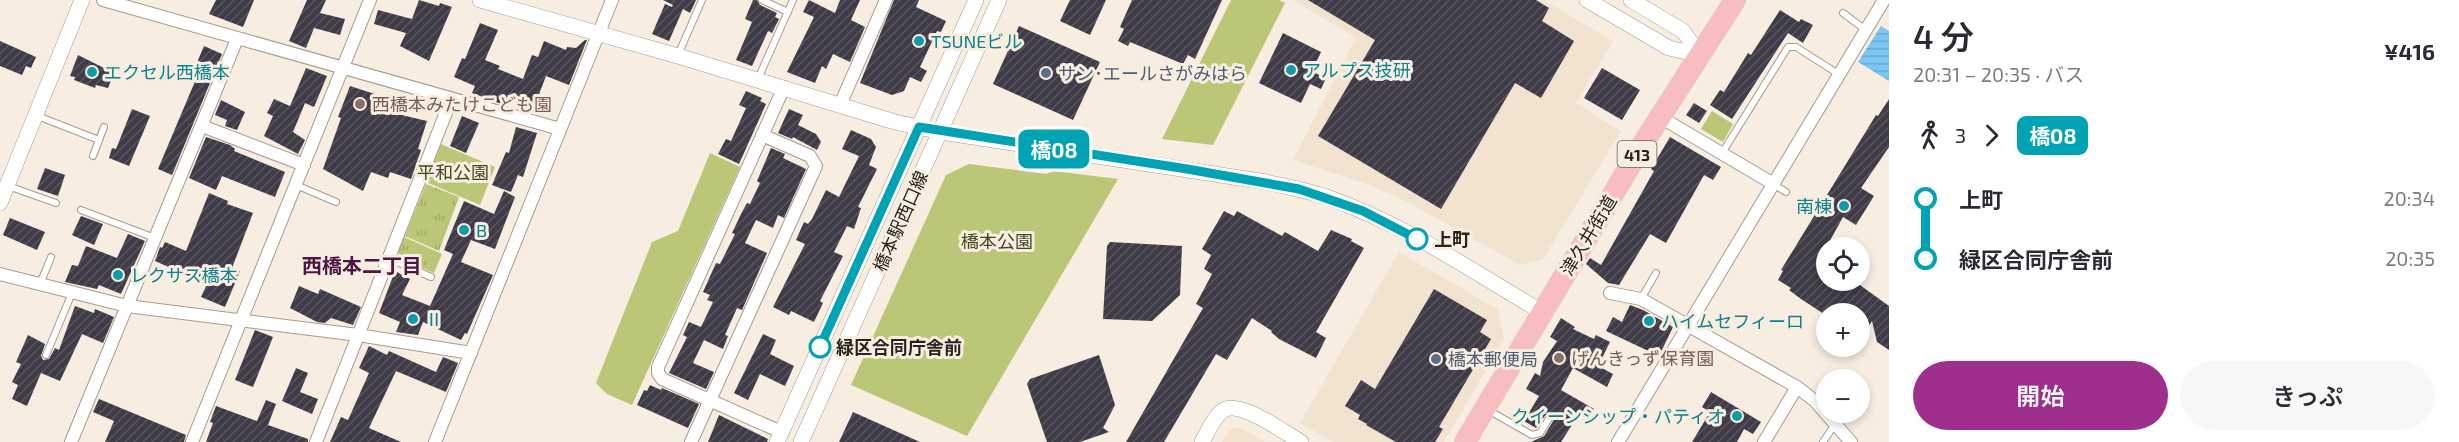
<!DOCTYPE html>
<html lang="ja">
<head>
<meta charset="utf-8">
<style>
  body { margin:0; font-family:"Exo 2","Noto Sans JP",sans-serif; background:#f7f7f7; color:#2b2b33; height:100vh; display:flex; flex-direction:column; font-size:22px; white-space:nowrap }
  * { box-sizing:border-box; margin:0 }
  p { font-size:20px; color:#7c7c81 }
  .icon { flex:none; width:33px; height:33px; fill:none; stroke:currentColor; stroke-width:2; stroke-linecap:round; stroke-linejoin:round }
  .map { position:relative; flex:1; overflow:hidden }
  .panel { display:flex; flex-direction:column; background:#fff; width:570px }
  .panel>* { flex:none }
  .badge { padding:0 12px; border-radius:9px; font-size:21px; line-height:39px }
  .controls { position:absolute; left:1816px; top:237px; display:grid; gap:12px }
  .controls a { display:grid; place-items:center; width:54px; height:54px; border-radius:50%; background:#fff; box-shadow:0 3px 9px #0003; font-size:30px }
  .map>.badge { position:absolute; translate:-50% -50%; box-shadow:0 0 0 3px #fff }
  .legs { display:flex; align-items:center; gap:9px; height:66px; padding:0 24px; font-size:20px }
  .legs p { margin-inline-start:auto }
  .headline { display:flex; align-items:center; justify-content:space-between; height:102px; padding:0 24px }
  h1 { font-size:33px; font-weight:600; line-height:45px }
  .primary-button { display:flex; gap:12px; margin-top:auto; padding:12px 24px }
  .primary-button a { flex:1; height:69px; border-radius:36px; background:#9e2f8d; color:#fff; font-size:24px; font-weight:600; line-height:69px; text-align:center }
  .primary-button a+a { background:#f7f7f7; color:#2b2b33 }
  ul { padding:0 24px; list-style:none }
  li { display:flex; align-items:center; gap:21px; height:60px; font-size:22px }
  li i { display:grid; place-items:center; width:9px; height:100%; margin:0 8px; background:currentColor }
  li i::after { content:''; width:15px; height:15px; margin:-8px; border:4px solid; border-radius:50%; background:#fff }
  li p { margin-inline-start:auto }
  li:first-child i { background:linear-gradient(#0000 50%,currentColor 0) }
  li:last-child i { background:linear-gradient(currentColor 50%,#0000 0) }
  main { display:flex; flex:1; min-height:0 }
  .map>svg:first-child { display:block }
  .commercial { fill:#f2e2d0 }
  .grass { fill:url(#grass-tufts) }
  .park { fill:#bbc677 }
  .water { fill:url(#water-rules) }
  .building { fill:url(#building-hatch) }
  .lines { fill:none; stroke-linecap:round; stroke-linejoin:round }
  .service-casing { stroke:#a59b90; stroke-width:8 }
  .minor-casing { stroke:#a59b90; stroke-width:14 }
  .tertiary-casing { stroke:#a59b90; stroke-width:16 }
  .trunk-casing { stroke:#cfcfce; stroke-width:22 }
  .service { stroke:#fff; stroke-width:6 }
  .minor { stroke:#fff; stroke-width:12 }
  .tertiary { stroke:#fff; stroke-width:15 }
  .trunk { stroke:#f8bebf; stroke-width:21 }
  .line-1-casing { stroke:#fff; stroke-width:14 }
  .line-1 { stroke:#00a3b4; stroke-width:9 }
  .culture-dot { fill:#0f9aa8; stroke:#f8ede1; stroke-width:2 }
  .service-dot { fill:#5c6f8a; stroke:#f8ede1; stroke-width:2 }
  .education-dot { fill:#8d6e63; stroke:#f8ede1; stroke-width:2 }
  .stop-1-dot { fill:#fff; stroke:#00a3b4; stroke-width:3 }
  .labels { text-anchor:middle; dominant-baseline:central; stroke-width:6; stroke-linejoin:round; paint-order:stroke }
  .shield { fill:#f8ede1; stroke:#666059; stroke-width:1.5 }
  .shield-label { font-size:16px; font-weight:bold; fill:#27231f }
  .culture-label { font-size:18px; fill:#0d838f; stroke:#f8ede1; text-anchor:start }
  .service-label { font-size:18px; fill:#4e5e75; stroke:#f8ede1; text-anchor:start }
  .education-label { font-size:18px; fill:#785e54; stroke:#f8ede1; text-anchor:start }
  .park-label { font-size:18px; fill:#42481f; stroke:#f8ede1 }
  .street-label { font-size:18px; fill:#27231f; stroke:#f8ede1 }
  .stop-label { font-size:18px; font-weight:bold; fill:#27231f; stroke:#f8ede1; text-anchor:start }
  .neighbourhood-label { font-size:20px; font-weight:bold; fill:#4d1744; stroke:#f8ede1 }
</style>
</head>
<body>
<main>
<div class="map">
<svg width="1889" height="442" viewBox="0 0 1889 442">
  <defs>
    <pattern id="grass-tufts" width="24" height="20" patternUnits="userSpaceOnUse" patternTransform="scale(1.5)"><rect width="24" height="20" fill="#bbc677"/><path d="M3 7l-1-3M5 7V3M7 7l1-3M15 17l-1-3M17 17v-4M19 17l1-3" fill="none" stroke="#a1aa66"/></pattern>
    <pattern id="water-rules" width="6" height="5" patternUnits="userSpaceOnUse" patternTransform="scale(1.5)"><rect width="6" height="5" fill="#7cc6f4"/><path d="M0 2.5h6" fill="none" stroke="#6baad1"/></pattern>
    <pattern id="building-hatch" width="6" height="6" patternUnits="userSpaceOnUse" patternTransform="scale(1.5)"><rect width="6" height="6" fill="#3f3b47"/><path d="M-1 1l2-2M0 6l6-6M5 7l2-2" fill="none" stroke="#58555e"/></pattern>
  </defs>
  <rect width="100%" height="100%" fill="#f8ede1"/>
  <g class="commercial">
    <path d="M1293 0H1544L1613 41 1576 103 1621 131 1543 259 1520 265 1406 201 1369 185 1293 160 1356 38Z"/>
    <path d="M1399 252 1497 309 1504 339 1444 442H1333L1300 423Z"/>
    <path d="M1237 427 1245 430 1265 442H1222L1230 430Z"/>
  </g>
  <g class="grass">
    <path d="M426 184 459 197 439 251 405 236Z"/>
    <path d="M404 237 442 254 434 273 401 259 398 252Z"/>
  </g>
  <g class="park">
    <path d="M1231 0H1279L1285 3 1213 145 1162 139Z"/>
    <path d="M1712 111 1733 124 1723 142 1701 129Z"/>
    <path d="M441 144 495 167 480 205 426 182Z"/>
    <path d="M710 153 740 167 632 405 607 394 596 383 652 242 678 231Z"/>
    <path d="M969 164 1046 174 1054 171 1118 179 967 436 851 385 946 175Z"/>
  </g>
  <path class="water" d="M1881 26 1889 31V81L1858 62Z"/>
  <g class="building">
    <path d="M216 0H254L243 27 209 14Z"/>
    <path d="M307 0H326L320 13 345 19 340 35 314 28 306 48 289 41Z"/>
    <path d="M419 0 439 6 440 3 452 7 429 61 400 46 406 33 374 24 378 10 412 19Z"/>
    <path d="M663 0H696L690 13 683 9 669 41 652 34 665 4 672 7 673 5Z"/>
    <path d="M753 0H757L760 5 777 13 775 17 779 19 772 33 768 31 752 66 736 60 752 22 745 19Z"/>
    <path d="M809 0 835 13 840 0H860L851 20 865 27 850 62 833 54 826 69 822 66 815 83 787 72 814 17 803 12Z"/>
    <path d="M894 0H919L916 7 946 21 941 32 937 31 920 67 927 71 921 82 910 77 904 91 892 95 860 83Z"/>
    <path d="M1070 0H1106L1090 35 1060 21Z"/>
    <path d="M1132 0H1222L1195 59 1188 55 1183 64 1130 42 1128 46 1118 41 1124 29 1120 27Z"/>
    <path d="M1308 0H1536L1549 8 1542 21 1574 41 1541 98 1515 83 1441 209 1318 136 1375 40Z"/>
    <path d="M1780 10 1799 22 1801 19 1813 25 1803 43 1788 33 1732 119 1710 105 1720 90 1724 92 1748 53 1751 55Z"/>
    <path d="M480 23 498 30 485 60 500 66 498 69 523 79 532 55 538 57 544 41 566 50 567 47 576 48 585 40H587L569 85 546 76 535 105 508 95 504 105 472 93 475 86 454 77 462 58 465 59Z"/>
    <path d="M1019 26 1100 62 1073 120 993 84Z"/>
    <path d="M1283 33 1321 52 1315 65 1319 67 1315 73 1326 78 1321 89 1310 84 1301 103 1259 83Z"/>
    <path d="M0 41 36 57 31 68 26 66 22 75 0 66Z"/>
    <path d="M204 46 222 54 172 175 158 169 196 79 191 77Z"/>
    <path d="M78 55 114 73 108 88 96 85 95 88 74 80 75 77 70 76Z"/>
    <path d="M306 68 327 76 314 107 305 103 293 132 305 140 298 154 264 136 273 116 267 113 274 99 290 106Z"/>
    <path d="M1602 68 1640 90 1622 120 1584 98Z"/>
    <path d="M350 86 381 96 376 109 427 121 418 149 421 150 411 179 390 172 388 178 371 172 363 191 323 169 341 118 338 117Z"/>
    <path d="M746 91 762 98 760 101 766 104 739 164 718 154 726 139 731 141 746 108 739 105Z"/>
    <path d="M1889 99V147L1861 188 1874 196 1856 225 1843 217 1817 264 1827 270V280H1853L1889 306V350L1877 342 1872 321 1860 340V314H1824L1801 299 1789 290 1791 288 1778 280 1783 271 1781 270 1876 115 1878 116Z"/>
    <path d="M221 100 245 112 237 130 225 126 227 120 215 115Z"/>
    <path d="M1694 103 1707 111 1699 123 1686 115Z"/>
    <path d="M132 109 150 116 129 166 109 158 112 148 116 149Z"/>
    <path d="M789 109 803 115 798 125 816 134 821 142 817 150 793 137 792 139 778 133Z"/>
    <path d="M462 116 479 123 466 153 450 146Z"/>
    <path d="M516 127 537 133 523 177 518 175 511 192 492 185 506 152 509 153Z"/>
    <path d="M851 130 871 139 876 147 869 165 877 169 858 207 861 208 854 229 847 226 834 252 843 256 820 301 823 303 814 322 791 311 789 315 773 307 805 244 796 240 804 222 808 224 812 219 826 190 839 197 859 156 842 149Z"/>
    <path d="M206 137 230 145 235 149 234 151 285 172 275 197 222 176 216 190 189 178Z"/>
    <path d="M1670 137 1721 167 1713 180 1704 175 1666 243 1650 234 1619 285 1608 283 1586 264 1590 258 1601 265 1654 171 1651 169Z"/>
    <path d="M771 148 785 154 783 158 806 169 784 218 778 215 773 228 756 220 745 243 767 253 742 310 737 308 725 335 728 336 723 349 704 340 693 363 714 372 706 389 669 373 687 337 683 335 689 322 701 327 713 302 707 300 710 295 703 292 716 263 720 264 735 234 732 233 742 212 747 203 750 204 760 183 757 181Z"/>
    <path d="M45 168 65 175 58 196 37 189Z"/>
    <path d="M504 191 515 197 495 249 471 240 461 262 493 275 467 334 465 333 461 340 423 322 418 335 396 332 400 322 379 313 395 271 410 279 402 295 430 306 453 254 444 250 464 201 494 214Z"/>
    <path d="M209 193 228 201 227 204 253 213 232 268 240 271 225 307 201 297 207 284 155 261 160 247 162 248 165 242 186 251Z"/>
    <path d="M1224 211 1234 216 1237 211 1282 236 1285 232 1318 251 1331 230 1352 239 1351 241 1364 248 1316 332 1326 338 1316 358 1279 339 1271 332 1272 331 1252 318 1227 360 1216 354 1164 442H1126L1203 308 1196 304 1212 274 1204 269 1211 255 1202 249Z"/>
    <path d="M81 216 103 224 94 245 72 235Z"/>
    <path d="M10 218 45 232 37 250 3 235Z"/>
    <path d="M128 234 145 241 121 294 99 285 97 289 65 282 72 265 78 266 86 246 117 258Z"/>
    <path d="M1110 242 1182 246 1180 295 1152 321 1103 319 1107 246Z"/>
    <path d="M299 286 318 294 320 289 361 307 353 325 331 318 325 323 317 322 290 308Z"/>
    <path d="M1434 289 1487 320 1480 332 1491 339 1439 427 1443 429 1435 442H1396L1366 425 1367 424 1358 419 1360 415 1345 406 1361 380 1375 389Z"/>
    <path d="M1630 305 1643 310 1673 327 1659 356 1606 331 1613 317 1622 322Z"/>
    <path d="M75 306 94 313 95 309 114 317 103 343 82 334 60 381 41 373 27 406 12 399 18 385 12 382 21 364 16 362 28 335 45 344 41 356 43 360 49 359 55 348 59 350Z"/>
    <path d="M1561 318 1575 327 1573 329 1594 339 1596 335 1610 342 1598 366 1613 374 1607 387 1573 368 1561 390 1594 409 1588 419 1579 414 1561 442H1531L1544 436 1555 418 1553 413H1547L1536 428 1524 421 1539 396 1526 389 1535 373 1540 376 1543 362 1557 341 1550 337Z"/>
    <path d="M255 330 273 337 253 387 235 380Z"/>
    <path d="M763 334 776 340 770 354 794 366 785 386 760 374 748 400 734 393Z"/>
    <path d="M369 346 387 355 389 351 436 372 443 357 458 363 446 392 396 371 369 428 401 442H330L341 417 348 420 369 373 359 368Z"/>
    <path d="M1099 355 1115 405 1103 428 1109 432 1080 442H1047L1027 384 1030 379Z"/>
    <path d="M296 368 308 373 300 392 318 399 312 414 282 401Z"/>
    <path d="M650 385 661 390 662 388 699 404 688 428 637 405 644 390 647 391Z"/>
    <path d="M1711 392 1761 422 1753 434 1744 429 1737 442H1692L1710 412 1702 407Z"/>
    <path d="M99 399 186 435 184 442H105L114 421 93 412Z"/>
    <path d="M266 400 276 404 268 425 308 439V442H206L213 423 210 422 216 406 257 421Z"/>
    <path d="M853 412 920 442H839Z"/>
    <path d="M719 415 768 439 767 442H708Z"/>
  </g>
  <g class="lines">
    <g class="service-casing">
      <g id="service">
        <path d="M762 0 788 12"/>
        <path d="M1843 13 1867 31"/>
        <path d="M678 55 702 0"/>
        <path d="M758 79 793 0"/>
        <path d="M35 115 99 140"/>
        <path d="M1722 153 1788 47H1796L1840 75"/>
        <path d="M93 156 104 127"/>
        <path d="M1773 184 1786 192"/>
        <path d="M296 185 336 202"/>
        <path d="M8 186 56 203"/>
        <path d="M81 210 155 238"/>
        <path d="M388 258 431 277"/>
        <path d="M40 284 51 257"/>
        <path d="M1641 299 1656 273"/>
        <path d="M46 355 72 293"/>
        <path d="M1488 410 1532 435 1540 433 1550 417"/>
        <path d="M1823 442 1835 424"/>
      </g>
    </g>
    <g class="minor-casing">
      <g id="minor">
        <path d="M103 0 560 129"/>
        <path d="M840 105 886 0"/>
        <path d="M1660 117 1772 183"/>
        <path d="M202 126 304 165"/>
        <path d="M0 274 127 306 358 335 471 353"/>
        <path d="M1610 293 1641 299 1797 387 1815 401 1851 442"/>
        <path d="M781 432 662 379 658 373V367L784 87"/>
        <path d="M71 442 237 39"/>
        <path d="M192 442 370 0"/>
        <path d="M316 442 451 100"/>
        <path d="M435 442 612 0"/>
        <path d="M691 442 816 166 810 156 762 135"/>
        <path d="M1618 442 1884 0"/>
        <path d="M1764 442 1797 387"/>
      </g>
    </g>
    <g class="tertiary-casing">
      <g id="tertiary">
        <path d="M480 0 678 56 895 122 941 132 1266 182C1288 187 1311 191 1332 199 1407 226 1474 272 1542 312"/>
        <path d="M1587 0 1669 48 1700 55"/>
        <path d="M1631 0 1683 31 1700 55"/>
        <path d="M0 203 82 0"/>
        <path d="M777 442 976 0"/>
        <path d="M801 442 999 0"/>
        <path d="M1202 442C1208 432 1213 418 1222 411 1239 398 1285 433 1301 442"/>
      </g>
    </g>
    <g class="trunk-casing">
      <path id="trunk" d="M1465 442 1646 139 1735 0"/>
    </g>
    <use href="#service" class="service"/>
    <use href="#minor" class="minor"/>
    <use href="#tertiary" class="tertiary"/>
    <use href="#trunk" class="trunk"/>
  </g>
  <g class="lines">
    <g class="line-1-casing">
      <path id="line-1" d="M820 347 919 127 1187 169 1299 189 1363 211 1417 239"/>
    </g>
    <use href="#line-1" class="line-1"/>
  </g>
  <g class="culture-dot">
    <circle cx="919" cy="41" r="6"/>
    <circle cx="1291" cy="70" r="6"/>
    <circle cx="92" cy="72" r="6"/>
    <circle cx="1844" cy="206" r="6"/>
    <circle cx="464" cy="230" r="6"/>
    <circle cx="118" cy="275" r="6"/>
    <circle cx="413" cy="319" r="6"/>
    <circle cx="1649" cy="321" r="6"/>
    <circle cx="1737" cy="416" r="6"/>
  </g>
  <g class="service-dot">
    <circle cx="1046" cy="73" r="6"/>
    <circle cx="1436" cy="359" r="6"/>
  </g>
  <g class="education-dot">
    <circle cx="360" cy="104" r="6"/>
    <circle cx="1559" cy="358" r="6"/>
  </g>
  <g class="stop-1-dot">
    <circle cx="1417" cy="239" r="10"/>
    <circle cx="820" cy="347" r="10"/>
  </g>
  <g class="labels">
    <rect class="shield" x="1617.5" y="141" width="39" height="26" rx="4.5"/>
    <g class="shield-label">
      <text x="1637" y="154">413</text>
    </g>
    <g class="culture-label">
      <text x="931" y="41">TSUNEビル</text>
      <text x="1303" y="70">アルプス技研</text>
      <text x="104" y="72">エクセル西橋本</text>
      <text x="1832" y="206" text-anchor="end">南棟</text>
      <text x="476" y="230">B</text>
      <text x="130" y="275">レクサス橋本</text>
      <text x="425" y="319">Ⅱ</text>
      <text x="1661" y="321">ハイムセフィーロ</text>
      <text x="1725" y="416" text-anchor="end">クイーンシップ・パティオ</text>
    </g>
    <g class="service-label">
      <text x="1058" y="73">サン･エールさがみはら</text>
      <text x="1448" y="359">橋本郵便局</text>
    </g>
    <g class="education-label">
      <text x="372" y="104">西橋本みたけこども園</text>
      <text x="1571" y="358">げんきっず保育園</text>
    </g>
    <g class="park-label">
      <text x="453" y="172">平和公園</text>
      <text x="997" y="241">橋本公園</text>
    </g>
    <g class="street-label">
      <text transform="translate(900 221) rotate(-66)">橋本駅西口線</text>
      <text transform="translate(1588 235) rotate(-59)">津久井街道</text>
    </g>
    <g class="stop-label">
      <text x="1434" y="239">上町</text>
      <text x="836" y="347">緑区合同庁舎前</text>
    </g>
    <g class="neighbourhood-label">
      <text x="362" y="265">西橋本二丁目</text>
    </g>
  </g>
</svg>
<div class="controls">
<a><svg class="icon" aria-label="locate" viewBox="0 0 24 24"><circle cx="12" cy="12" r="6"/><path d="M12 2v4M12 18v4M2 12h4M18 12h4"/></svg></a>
<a>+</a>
<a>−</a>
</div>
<b class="badge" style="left:1054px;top:149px;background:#00a3b4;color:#fff">橋08</b>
</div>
<section class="panel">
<div class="headline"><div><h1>4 分</h1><p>20:31 – 20:35 · バス</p></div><b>¥416</b></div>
<div class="legs"><svg class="icon" aria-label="walk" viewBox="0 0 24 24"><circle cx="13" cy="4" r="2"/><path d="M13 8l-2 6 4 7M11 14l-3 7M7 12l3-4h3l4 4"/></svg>3<svg class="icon" aria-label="forward" viewBox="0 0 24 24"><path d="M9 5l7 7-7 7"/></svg><b class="badge" style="background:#00a3b4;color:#fff">橋08</b></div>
<ul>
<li><i style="color:#00a3b4"></i><b>上町</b><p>20:34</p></li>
<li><i style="color:#00a3b4"></i><b>緑区合同庁舎前</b><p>20:35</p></li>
</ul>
<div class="primary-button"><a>開始</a><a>きっぷ</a></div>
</section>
</main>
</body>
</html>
